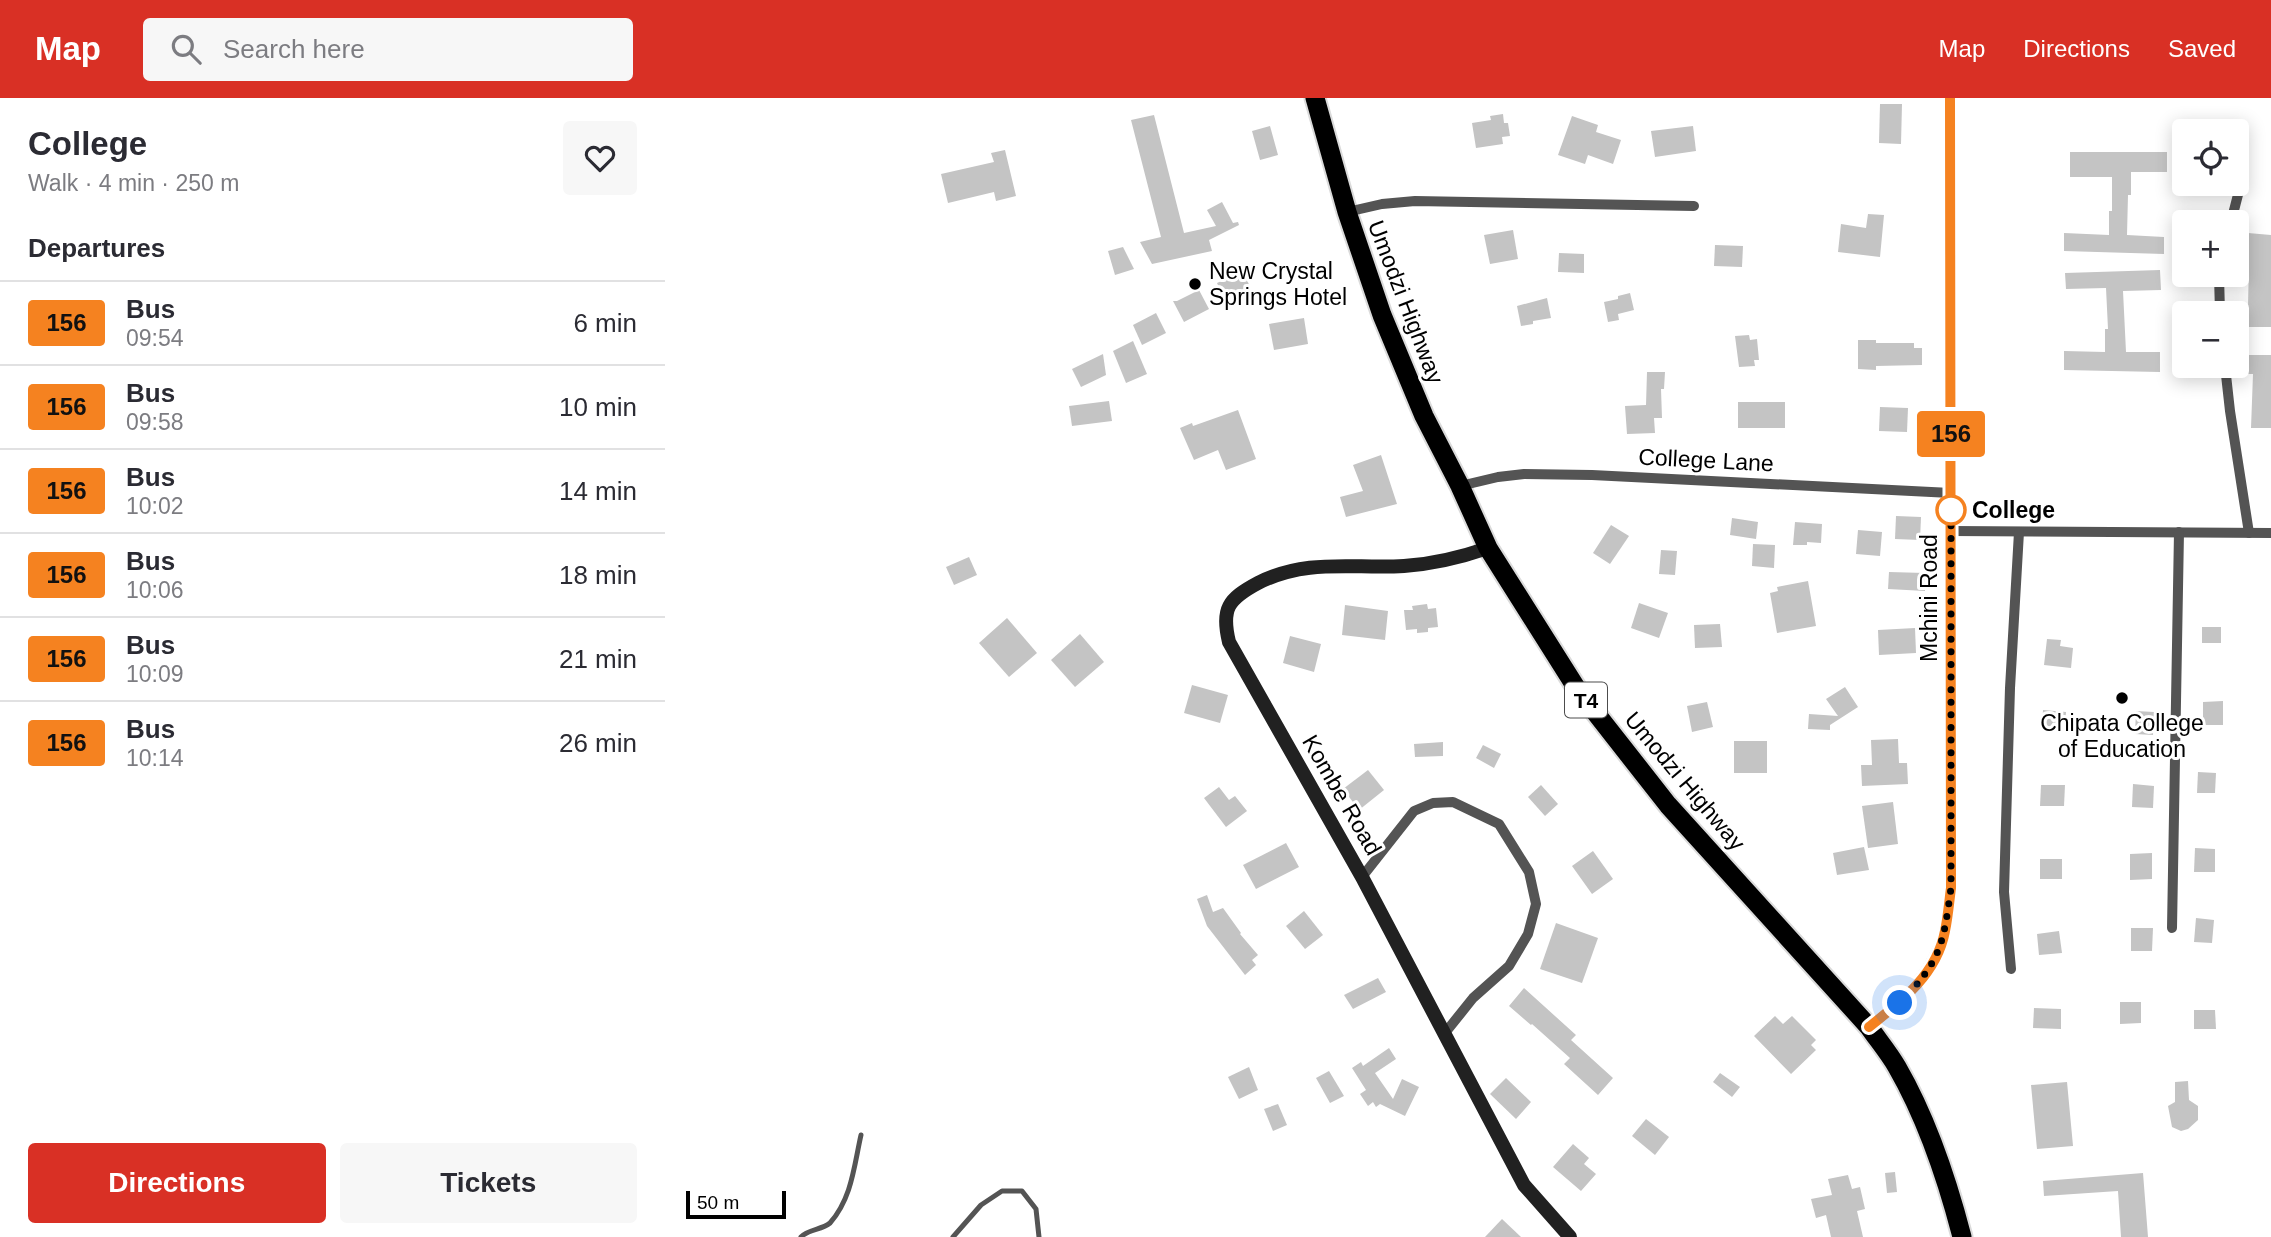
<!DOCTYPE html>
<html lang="en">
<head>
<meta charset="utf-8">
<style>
  body { margin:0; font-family:Helvetica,sans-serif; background:#f7f7f7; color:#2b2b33; height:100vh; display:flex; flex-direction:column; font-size:26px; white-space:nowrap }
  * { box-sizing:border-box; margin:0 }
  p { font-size:23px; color:#7c7c81 }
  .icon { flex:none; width:38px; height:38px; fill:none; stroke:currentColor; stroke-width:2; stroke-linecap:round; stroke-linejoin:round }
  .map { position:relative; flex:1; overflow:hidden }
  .panel { display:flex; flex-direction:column; background:#fff; width:665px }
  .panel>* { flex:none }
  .badge { padding:0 14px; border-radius:5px; font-size:24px; line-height:46px }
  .tools { position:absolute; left:1507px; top:21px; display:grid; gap:14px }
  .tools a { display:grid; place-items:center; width:77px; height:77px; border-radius:7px; background:#fff; box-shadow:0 4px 18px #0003; font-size:35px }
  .scale { position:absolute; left:21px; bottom:18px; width:100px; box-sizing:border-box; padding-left:7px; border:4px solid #000; border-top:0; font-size:19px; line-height:24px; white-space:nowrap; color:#000; -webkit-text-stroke:5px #fff; paint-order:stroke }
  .you { position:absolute; width:35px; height:35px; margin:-18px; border:5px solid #fff; border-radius:50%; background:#1a73e8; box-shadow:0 0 0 10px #1a73e833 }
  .map>.badge { position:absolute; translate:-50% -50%; box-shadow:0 0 0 4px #fff }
  h2 { padding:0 28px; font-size:26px; line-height:63px }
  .round { display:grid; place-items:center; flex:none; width:74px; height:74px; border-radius:7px; background:#f7f7f7 }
  .overview { display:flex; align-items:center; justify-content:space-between; height:119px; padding:0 28px }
  h1 { font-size:33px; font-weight:700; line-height:52px }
  .action { display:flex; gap:14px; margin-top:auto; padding:14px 28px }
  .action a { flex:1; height:80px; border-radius:7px; background:#d93025; color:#fff; font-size:28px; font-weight:700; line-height:80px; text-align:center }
  .action a+a { background:#f7f7f7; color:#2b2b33 }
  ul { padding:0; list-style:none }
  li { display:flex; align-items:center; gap:21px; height:84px; padding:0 28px; border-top:2px solid #e1e1e2 }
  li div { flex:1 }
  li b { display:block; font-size:26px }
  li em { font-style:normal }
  li .badge { min-width:77px; font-weight:700; text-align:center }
  header { display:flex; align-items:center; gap:42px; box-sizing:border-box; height:98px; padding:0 35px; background:#d93025; color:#fff }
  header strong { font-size:33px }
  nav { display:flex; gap:38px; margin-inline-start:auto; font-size:24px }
  .search { width:490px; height:63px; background:#f7f7f7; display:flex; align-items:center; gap:18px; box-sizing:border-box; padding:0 24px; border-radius:7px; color:#7c7c81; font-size:26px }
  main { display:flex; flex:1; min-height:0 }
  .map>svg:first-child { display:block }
  .building { fill:#c4c4c4 }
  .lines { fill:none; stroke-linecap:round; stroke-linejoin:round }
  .highway-casing { stroke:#dbdbdb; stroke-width:23 }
  .lane { stroke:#545454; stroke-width:5 }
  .street { stroke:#545454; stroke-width:10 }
  .secondary { stroke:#212121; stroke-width:14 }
  .highway { stroke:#000; stroke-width:19 }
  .line-casing { stroke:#fff; stroke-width:16 }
  .line { stroke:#f58220; stroke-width:10 }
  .walk { stroke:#000; stroke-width:7; stroke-dasharray:0 12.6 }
  .poi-dot { fill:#000; stroke:#fff; stroke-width:2.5 }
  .stop-dot { fill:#fff; stroke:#f58220; stroke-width:3.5 }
  .labels { text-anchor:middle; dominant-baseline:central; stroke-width:6; stroke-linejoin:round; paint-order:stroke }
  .shield { fill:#fff; stroke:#4c4c4c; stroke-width:2 }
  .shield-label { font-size:21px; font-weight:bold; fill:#000 }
  .poi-label { font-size:23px; fill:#000; stroke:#fff; text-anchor:start }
  .street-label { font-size:23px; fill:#000; stroke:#fff }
  .stop-label { font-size:23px; font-weight:bold; fill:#000; stroke:#fff; text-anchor:start }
</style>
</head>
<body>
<header>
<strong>Map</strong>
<div class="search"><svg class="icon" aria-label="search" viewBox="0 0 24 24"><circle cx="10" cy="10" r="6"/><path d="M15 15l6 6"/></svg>Search here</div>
<nav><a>Map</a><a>Directions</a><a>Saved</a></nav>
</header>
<main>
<section class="panel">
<div class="overview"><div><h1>College</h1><p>Walk · 4 min · 250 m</p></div><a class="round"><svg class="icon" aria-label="heart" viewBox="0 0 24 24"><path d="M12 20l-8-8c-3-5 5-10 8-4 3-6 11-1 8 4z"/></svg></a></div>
<h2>Departures</h2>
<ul>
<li><span class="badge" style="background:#f58220;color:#111">156</span><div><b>Bus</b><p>09:54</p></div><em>6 min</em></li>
<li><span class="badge" style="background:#f58220;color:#111">156</span><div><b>Bus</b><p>09:58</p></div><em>10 min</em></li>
<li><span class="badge" style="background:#f58220;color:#111">156</span><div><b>Bus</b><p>10:02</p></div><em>14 min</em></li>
<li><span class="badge" style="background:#f58220;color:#111">156</span><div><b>Bus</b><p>10:06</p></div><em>18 min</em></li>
<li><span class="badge" style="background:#f58220;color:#111">156</span><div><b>Bus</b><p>10:09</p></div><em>21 min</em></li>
<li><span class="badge" style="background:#f58220;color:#111">156</span><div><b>Bus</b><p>10:14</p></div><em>26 min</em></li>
</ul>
<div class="action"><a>Directions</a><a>Tickets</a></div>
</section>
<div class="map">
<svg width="1606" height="1139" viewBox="0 0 1606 1139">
  <rect width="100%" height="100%" fill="#fff"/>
  <g class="building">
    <path d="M1215 6H1237L1236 46 1214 45Z"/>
    <path d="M838 16 839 25H843L845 38 837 39 838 46 811 50 807 25 826 22 825 18Z"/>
    <path d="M489 17 519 135 551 128 542 112 557 104 568 125 573 124 574 127 544 142 547 153 487 166 475 144 496 139 466 22Z"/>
    <path d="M907 18 933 27 931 34 956 42 948 66 923 57 920 66 893 57Z"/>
    <path d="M605 28 613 57 595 62 587 33Z"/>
    <path d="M1028 28 1031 53 990 59 986 33Z"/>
    <path d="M340 52 351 98 331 103 329 94 283 105 276 76 329 64 326 55Z"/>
    <path d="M1405 54H1502V74H1466V97H1463L1462 137 1499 139V156L1399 153V135L1444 137V113H1447V79H1405Z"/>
    <path d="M1203 116 1219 117 1215 159 1173 154 1176 126 1201 130Z"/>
    <path d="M848 132 853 161 825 166 819 137Z"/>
    <path d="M1583 135 1606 137V229H1581V208H1583L1584 165H1581Z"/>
    <path d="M1050 147 1078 148 1077 169 1049 168Z"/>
    <path d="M458 149 469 171 450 177 443 153Z"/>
    <path d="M894 155 919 156V175L893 174Z"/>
    <path d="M1495 172 1496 192 1458 193 1461 254H1495V274L1399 272V253L1440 254V231H1443L1441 190 1401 191 1400 175Z"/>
    <path d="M578 173 586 191 560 203 552 185Z"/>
    <path d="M534 192 544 211 519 224 508 203H512Z"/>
    <path d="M965 195 969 212 953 216 954 222 943 224 939 204 953 201V198Z"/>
    <path d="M882 200 886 220 868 223V226L856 228 852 208Z"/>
    <path d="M491 215 501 235 477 247 468 227Z"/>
    <path d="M639 220 643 246 609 252 604 226Z"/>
    <path d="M1084 237 1085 242 1092 241 1094 262H1089L1090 268 1074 269 1070 238Z"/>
    <path d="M1193 242H1211V245H1249V250H1257V267L1211 268V272L1193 271Z"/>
    <path d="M468 243 482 276 461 285 448 253Z"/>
    <path d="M438 256 441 277 416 289 407 271Z"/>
    <path d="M1583 257H1606V330H1586L1588 276H1582Z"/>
    <path d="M982 274H1000L999 291H996L997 320H989L990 335 962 336 960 308 981 307Z"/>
    <path d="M444 303 447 323 407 328 404 308Z"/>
    <rect x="1073" y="304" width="47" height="26"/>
    <path d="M1215 309 1243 310 1242 334 1214 333Z"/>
    <path d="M573 312 591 361 561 372 553 352 529 362 515 330 527 325 528 328Z"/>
    <path d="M716 357 732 406 681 419 675 399 698 393 688 367Z"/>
    <path d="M1231 418 1256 419 1255 442 1230 441Z"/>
    <path d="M1067 420 1093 424 1091 441 1065 437Z"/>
    <path d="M1130 424 1157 426 1156 445 1142 444V447H1128Z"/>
    <path d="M946 427 964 438 945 466 928 455Z"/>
    <path d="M1193 432 1217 434 1215 458 1191 456Z"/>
    <path d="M1088 446 1110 447 1109 470 1087 468Z"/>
    <path d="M996 452 1012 453 1010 477 994 476Z"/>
    <path d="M304 459 312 477 289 487 281 469Z"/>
    <path d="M1224 474 1260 475V493L1223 491Z"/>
    <path d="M1143 483 1151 528 1112 535 1105 495 1113 493 1112 489Z"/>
    <path d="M974 505 1003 515 994 540 966 530Z"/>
    <path d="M762 506 763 511 771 510 773 529 763 530V534L752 535V531L741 532 739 512H748L747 508Z"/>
    <path d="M680 507 723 513 720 542 677 537Z"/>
    <path d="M342 520 372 555 344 579 314 545Z"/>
    <path d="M1055 526 1057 549 1030 550 1029 527Z"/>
    <rect x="1537" y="529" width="19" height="16"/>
    <path d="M1250 530 1251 555 1214 557 1213 532Z"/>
    <path d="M415 536 439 564 410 589 386 562Z"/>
    <path d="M625 538 656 546 649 574 618 565Z"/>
    <path d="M1382 541 1396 542 1395 548 1408 550 1406 570 1379 567Z"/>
    <path d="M527 587 563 597 555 625 519 615Z"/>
    <path d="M1180 589 1193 609 1165 627V632L1143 631 1144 616 1173 618 1161 601Z"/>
    <path d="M1558 603V627H1538V604Z"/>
    <path d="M1042 604 1048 629 1027 634 1022 608Z"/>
    <path d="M1378 612 1401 614 1400 632 1377 631Z"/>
    <path d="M1471 613 1489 614 1488 637 1470 636Z"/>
    <path d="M1233 641 1234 665H1242L1243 686 1197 688 1196 667H1207L1206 642Z"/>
    <rect x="1069" y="643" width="33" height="32"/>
    <path d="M778 644V658L750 659 749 646Z"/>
    <path d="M818 647 836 656 829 670 811 660Z"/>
    <path d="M703 672 719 692 694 712 678 691Z"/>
    <path d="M1533 674 1551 675 1550 695H1532Z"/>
    <path d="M1468 686 1489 688 1488 710 1467 709Z"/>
    <path d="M876 687 893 706 880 718 863 699Z"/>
    <path d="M1376 687H1400L1399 708H1375Z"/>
    <path d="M554 689 564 702 570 698 582 713 561 729 539 700Z"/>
    <path d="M1228 704 1233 746 1203 750 1197 708Z"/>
    <path d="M621 745 634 769 591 791 578 767Z"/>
    <path d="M1199 749 1204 772 1172 777 1168 755Z"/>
    <path d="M1530 750 1550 751V774H1529Z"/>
    <path d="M928 753 948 781 927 796 907 768Z"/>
    <path d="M1487 755V781L1465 782V756Z"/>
    <rect x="1375" y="761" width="22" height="20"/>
    <path d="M542 797 548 814 558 810 576 835 575 836 593 857 587 862 591 867 580 877 542 828 532 801Z"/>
    <path d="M639 813 658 837 640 851 621 828Z"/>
    <path d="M1531 820 1549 822 1547 845 1529 844Z"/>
    <path d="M891 825 933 840 917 885 875 871Z"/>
    <path d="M1466 830H1488L1487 853H1466Z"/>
    <path d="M1394 833 1397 855 1374 857 1372 836Z"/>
    <path d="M713 880 721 894 688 911 679 897Z"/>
    <path d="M859 890 911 937 906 942 948 980 933 997 899 966 905 960 867 926 866 927 844 908Z"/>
    <path d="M1455 904H1476V925L1455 926Z"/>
    <path d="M1369 910 1396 911V931L1368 930Z"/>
    <path d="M1529 912H1550L1551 931H1529Z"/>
    <path d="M1110 918 1118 926 1127 918 1151 942 1146 947 1151 952 1126 976 1089 938Z"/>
    <path d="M724 950 731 961 710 975 728 1001 737 981 754 989 740 1018 715 1006 711 1009 708 1004 703 1008 695 996 701 992 687 970 696 964 698 968Z"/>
    <path d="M584 969 593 992 574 1001 563 979Z"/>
    <path d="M664 973 679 998 665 1005 651 980Z"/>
    <path d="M1055 975 1075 989 1067 999 1048 984Z"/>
    <path d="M841 980 866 1004 851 1021 825 996Z"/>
    <path d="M1523 983 1524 1002 1533 1008V1022L1523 1031 1516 1033 1507 1029 1503 1008 1510 1004V984Z"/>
    <path d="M1402 984 1408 1048 1372 1051 1366 987Z"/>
    <path d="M613 1006 622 1027 608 1033 599 1011Z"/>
    <path d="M981 1021 1004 1039 990 1057 967 1038Z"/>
    <path d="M908 1046 924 1060 919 1066 931 1076 916 1093 888 1069Z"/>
    <path d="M1230 1074 1232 1094 1222 1095 1220 1075Z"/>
    <path d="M1478 1075 1483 1139H1456L1453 1093 1379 1098 1378 1083Z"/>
    <path d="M1183 1077 1187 1091 1195 1089 1200 1111 1192 1113 1198 1139H1166L1161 1117 1151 1120 1146 1101 1167 1097 1163 1081Z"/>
    <path d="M837 1121 856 1139H820Z"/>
  </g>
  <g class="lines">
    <g class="highway-casing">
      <path id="highway" d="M650 0 682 114 717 217 759 318 795 388 823 450 912 591 1003 707 1204 929C1213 942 1224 955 1232 969 1262 1021 1282 1081 1297 1139"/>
    </g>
    <g class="lane">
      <path d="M136 1139C143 1131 157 1132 165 1125 187 1100 189 1068 196 1037"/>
      <path d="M288 1139 316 1107 337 1093H357L371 1111 374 1139"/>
    </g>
    <g class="street">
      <path d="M682 114 717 106 750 103 1029 108"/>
      <path d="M1566 124 1576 85"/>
      <path d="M1554 177 1555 215"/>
      <path d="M1560 268 1565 313 1584 435"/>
      <path d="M795 388 833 379 859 376 927 377 1286 395"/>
      <path d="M1286 433 1606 435"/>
      <path d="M697 779 749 713 768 705 788 704 834 726 864 774 871 806 863 836 844 868 808 900 780 935"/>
      <path d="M1507 830 1514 434"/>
      <path d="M1346 871 1339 794 1345 590 1354 434"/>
    </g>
    <g class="secondary">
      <path d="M823 450C794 460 769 466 739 468 687 471 642 460 593 485 563 501 556 511 564 544L697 779 859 1087 905 1139"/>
      <path d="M1204 929C1237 903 1271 876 1280 833 1283 819 1284 805 1286 790L1285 0"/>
    </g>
    <use href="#highway" class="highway"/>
  </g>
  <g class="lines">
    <g class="line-casing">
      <path id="line" d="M1204 929C1237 903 1272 876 1280 833 1283 819 1284 805 1286 790L1285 0"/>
    </g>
    <use href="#line" class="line"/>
    <path class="walk" d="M1235 905C1276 862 1278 848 1286 790V412"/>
  </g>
  <g class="poi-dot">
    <circle cx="530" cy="186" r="7"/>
    <circle cx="1457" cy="600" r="7"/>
  </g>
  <circle class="stop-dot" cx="1286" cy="412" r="14"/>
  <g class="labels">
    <rect class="shield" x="900" y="584.5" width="42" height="35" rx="5"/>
    <g class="shield-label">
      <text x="921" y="602">T4</text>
    </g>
    <g class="poi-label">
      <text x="544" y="173">New Crystal<tspan x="544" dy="26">Springs Hotel</tspan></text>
      <text x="1457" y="625" text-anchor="middle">Chipata College<tspan x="1457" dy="26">of Education</tspan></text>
    </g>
    <g class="street-label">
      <text transform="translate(741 204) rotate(69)">Umodzi Highway</text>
      <text transform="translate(1041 362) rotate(3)">College Lane</text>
      <text transform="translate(1264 500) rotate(-90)">Mchini Road</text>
      <text transform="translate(1020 683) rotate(50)">Umodzi Highway</text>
      <text transform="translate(677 697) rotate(60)">Kombe Road</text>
    </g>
    <g class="stop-label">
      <text x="1307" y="412">College</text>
    </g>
  </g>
</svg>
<div class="tools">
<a><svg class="icon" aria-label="locate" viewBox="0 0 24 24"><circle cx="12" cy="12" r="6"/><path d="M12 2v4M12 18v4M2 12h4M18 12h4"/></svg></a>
<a>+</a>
<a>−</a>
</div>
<div class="scale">50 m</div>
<div class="you" style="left:1235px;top:905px"></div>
<b class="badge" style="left:1286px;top:336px;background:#f58220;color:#111">156</b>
</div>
</main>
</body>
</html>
